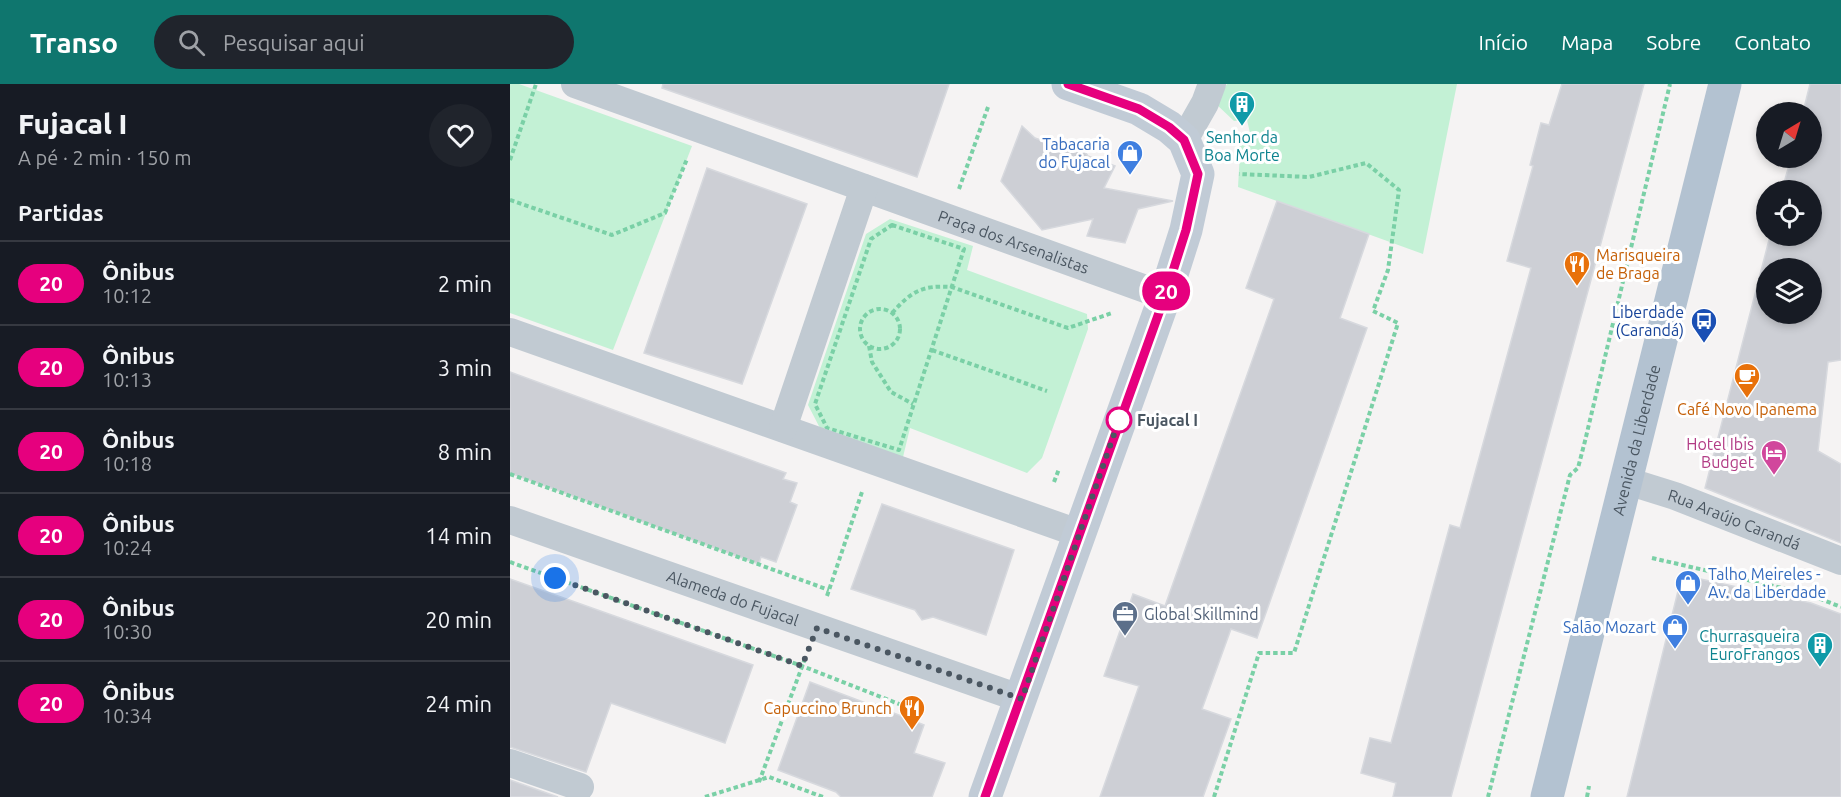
<!DOCTYPE html>
<html lang="pt">
<head>
<meta charset="utf-8">
<style>
  body { margin:0; font-family:Ubuntu,sans-serif; background:#20242c; color:#f1f3f6; height:100vh; display:flex; flex-direction:column; font-size:22px; white-space:nowrap }
  * { box-sizing:border-box; margin:0 }
  p { font-size:20px; color:#9ea1a6 }
  .icon { flex:none; width:33px; height:33px; fill:none; stroke:currentColor; stroke-width:2; stroke-linecap:round; stroke-linejoin:round }
  .map { position:relative; flex:1; overflow:hidden }
  .details { display:flex; flex-direction:column; background:#171b24; width:510px }
  .details>* { flex:none }
  .badge { padding:0 12px; border-radius:20px; font-size:21px; line-height:39px }
  .needle { width:39px; rotate:38deg }
  .buttons { position:absolute; left:1246px; top:18px; display:grid; gap:12px }
  .buttons a { display:grid; place-items:center; width:66px; height:66px; border-radius:50%; background:#171b24; box-shadow:0 3px 9px #0003; font-size:30px }
  .you { position:absolute; width:30px; height:30px; margin:-15px; border:4px solid #fff; border-radius:50%; background:#1a73e8; box-shadow:0 0 0 9px #1a73e833 }
  .map>.badge { position:absolute; translate:-50% -50%; box-shadow:0 0 0 3px #fff }
  h2 { padding:0 18px; font-size:22px; line-height:54px }
  .round { display:grid; place-items:center; flex:none; width:63px; height:63px; border-radius:32px; background:#20242c }
  .head { display:flex; align-items:center; justify-content:space-between; height:102px; padding:0 18px }
  h1 { font-size:28px; font-weight:800; line-height:45px }
  ul { padding:0; list-style:none }
  li { display:flex; align-items:center; gap:18px; height:84px; padding:0 18px; border-top:2px solid #363941 }
  li div { flex:1 }
  li b { display:block; font-size:22px }
  li em { font-style:normal }
  li .badge { min-width:66px; font-weight:700; text-align:center }
  header { display:flex; align-items:center; gap:36px; box-sizing:border-box; height:84px; padding:0 30px; background:#0f766e; color:#fff }
  header strong { font-size:28px }
  nav { display:flex; gap:33px; margin-inline-start:auto; font-size:21px }
  .search { width:420px; height:54px; background:#20242c; display:flex; align-items:center; gap:15px; box-sizing:border-box; padding:0 21px; border-radius:33px; color:#9ea1a6; font-size:22px }
  main { display:flex; flex:1; min-height:0 }
  .map>svg:first-child { display:block }
  .green { fill:#c3f1d5 }
  .building { fill:#cdcfd5; stroke:#d7d9de; stroke-width:1.5; fill-rule:evenodd }
  .lines { fill:none; stroke-linecap:round; stroke-linejoin:round }
  .path { stroke:#7ad0a6; stroke-width:4; stroke-dasharray:4.5 3; stroke-linecap:butt }
  .street { stroke:#c1cad2; stroke-width:28 }
  .secondary { stroke:#c1cbd6; stroke-width:33 }
  .primary { stroke:#b3c2d1; stroke-width:33 }
  .line-casing { stroke:#fff; stroke-width:14 }
  .line { stroke:#e6007e; stroke-width:9 }
  .walk { stroke:#4a5661; stroke-width:6; stroke-dasharray:0 10.8 }
  .stop-dot { fill:#fff; stroke:#e6007e; stroke-width:3 }
  .labels { text-anchor:middle; dominant-baseline:central; stroke-width:6; stroke-linejoin:round; paint-order:stroke }
  .culture-label { font-size:16px; fill:#0d838f; stroke:#fff }
  .shop-label { font-size:16px; fill:#366cbe; stroke:#fff; text-anchor:end }
  .street-label { font-size:16px; fill:#4a5661; stroke:#fff }
  .food-label { font-size:16px; fill:#c56008; stroke:#fff; text-anchor:start }
  .transit-label { font-size:16px; fill:#164399; stroke:#fff; text-anchor:end }
  .stop-label { font-size:16px; font-weight:bold; fill:#4a5661; stroke:#fff; text-anchor:start }
  .hotel-label { font-size:16px; fill:#b23c85; stroke:#fff; text-anchor:end }
  .service-label { font-size:16px; fill:#4e5e75; stroke:#fff; text-anchor:start }
</style>
</head>
<body>
<header>
<strong>Transo</strong>
<div class="search"><svg class="icon" aria-label="search" viewBox="0 0 24 24"><circle cx="10" cy="10" r="6"/><path d="M15 15l6 6"/></svg>Pesquisar aqui</div>
<nav><a>Início</a><a>Mapa</a><a>Sobre</a><a>Contato</a></nav>
</header>
<main>
<section class="details">
<div class="head"><div><h1>Fujacal I</h1><p>A pé · 2 min · 150 m</p></div><a class="round"><svg class="icon" aria-label="heart" viewBox="0 0 24 24"><path d="M12 20l-8-8c-3-5 5-10 8-4 3-6 11-1 8 4z"/></svg></a></div>
<h2>Partidas</h2>
<ul>
<li><span class="badge" style="background:#e6007e;color:#fff">20</span><div><b>Ônibus</b><p>10:12</p></div><em>2 min</em></li>
<li><span class="badge" style="background:#e6007e;color:#fff">20</span><div><b>Ônibus</b><p>10:13</p></div><em>3 min</em></li>
<li><span class="badge" style="background:#e6007e;color:#fff">20</span><div><b>Ônibus</b><p>10:18</p></div><em>8 min</em></li>
<li><span class="badge" style="background:#e6007e;color:#fff">20</span><div><b>Ônibus</b><p>10:24</p></div><em>14 min</em></li>
<li><span class="badge" style="background:#e6007e;color:#fff">20</span><div><b>Ônibus</b><p>10:30</p></div><em>20 min</em></li>
<li><span class="badge" style="background:#e6007e;color:#fff">20</span><div><b>Ônibus</b><p>10:34</p></div><em>24 min</em></li>
</ul>
</section>
<div class="map">
<svg width="1331" height="713" viewBox="0 0 1331 713">
  <rect width="100%" height="100%" fill="#f5f3f3"/>
  <g class="green">
    <path d="M0 0H9L182 62 103 266 0 229Z"/>
    <path d="M717 0H947L913 170 728 103 730 69 726 51 740 49 737 36 724 37 705 19Z"/>
    <path d="M380 135 463 162 457 186 577 230 578 245 532 374 517 389 400 344 393 373 312 348 298 321 356 150Z"/>
  </g>
  <g class="building">
    <path d="M153 0H439L407 93 152 4Z"/>
    <path d="M1052 0H1134L941 713H883L886 699 851 689 860 654 881 659 940 441 950 444 1021 184 997 177 1023 82 1020 81 1031 39 1039 41Z"/>
    <path d="M1300 0H1331V276L1318 278 1308 367 1331 380V459L1195 404 1260 152H1302V106H1272L1281 74H1302V28H1293ZM1257 184H1302V230H1257Z"/>
    <path d="M512 42 525 54 553 64 567 57 578 72 605 82 594 104 663 117 628 125 615 159 577 152 583 135 532 146 491 97Z"/>
    <path d="M197 84 297 120 232 300 134 269Z"/>
    <path d="M767 117 859 150 830 234 857 244 747 554 721 545 692 625 721 635 693 713H590L629 602 594 592 623 510 655 522 764 215 736 204Z"/>
    <path d="M0 288 276 389 273 395 287 399 280 418 287 421 266 478 251 473 249 480 0 389Z"/>
    <path d="M372 420 504 466 476 551 423 533 412 536 405 526 341 505Z"/>
    <path d="M1172 491 1301 519 1331 530V713H1117Z"/>
    <path d="M0 495 243 581 215 659 101 619 76 688 0 663Z"/>
    <path d="M300 598 361 621 373 618 381 628 414 641 404 669 435 679 422 713H331L326 708 268 686Z"/>
    <path d="M0 696 48 713H0Z"/>
  </g>
  <g class="lines">
    <g class="path">
      <path d="M0 76 26 0"/>
      <path d="M449 105 478 23"/>
      <path d="M0 116 102 151 155 129 177 75"/>
      <path d="M382 141 454 165 389 366 317 344 305 320 361 155Z"/>
      <circle cx="370" cy="245" r="20"/>
      <path d="M382 229C402 207 412 201 442 203L558 244 602 229"/>
      <path d="M359 262 362 278 381 308 403 320"/>
      <path d="M422 266 537 307"/>
      <path d="M0 390 319 506"/>
      <path d="M544 398 549 385"/>
      <path d="M1142 474 1298 510 1331 523"/>
      <path d="M0 478 292 582 399 624 404 612"/>
      <path d="M317 512 352 408"/>
      <path d="M249 698 296 572"/>
      <path d="M195 713 259 693 313 713"/>
      <path d="M704 713 749 569H784L888 239 863 227 878 186 889 106 856 79 799 93 729 90"/>
      <path d="M978 713 1060 391 1068 384 1075 357 1160 0"/>
      <path d="M1077 713 1079 702"/>
    </g>
    <g class="street">
      <path id="s1" d="M65 0 655 212"/>
      <path d="M674 56 695 19 702 0"/>
      <path d="M0 248 568 449"/>
      <path d="M273 344 354 104"/>
      <path id="s2" d="M1117 397 1165 412 1331 477"/>
      <path id="s3" d="M0 436 512 615"/>
      <path d="M0 679 70 703"/>
    </g>
    <path class="secondary" d="M475 713 655 212 676 146 688 90 674 56 659 43 629 25 558 0"/>
    <path class="primary" id="s4" d="M1037 713 1215 0"/>
  </g>
  <g class="lines">
    <g class="line-casing">
      <path id="line" d="M475 713 655 212 676 146 688 90 674 56 659 43 629 25 558 0"/>
    </g>
    <use href="#line" class="line"/>
    <path class="walk" d="M45 494 292 582 307 544 512 615 609 336"/>
  </g>
  <defs>
    <g id="building-pin" transform="scale(1.35)"><path d="M0 17L-7.5 6A9.5 9.5 0 1 1 7.5 6Z" fill="#0f9aa8" stroke="#fff"/><path d="M-4-6H4V6H1V3H-1V6H-4ZM-2.5-4.3h1.7v1.8h-1.7ZM.8-4.3h1.7v1.8H.8ZM-2.5-1h1.7V.8h-1.7ZM.8-1h1.7V.8H.8Z" fill="#fff"/></g>
    <g id="shop-pin" transform="scale(1.35)"><path d="M0 17L-7.5 6A9.5 9.5 0 1 1 7.5 6Z" fill="#3f7fe0" stroke="#fff"/><path d="M-5-2.5h2.3a2.7 3.5 0 0 1 5.4 0H5L5.5 6h-11ZM-1.5-2.5h3a1.5 2.3 0 0 0-3 0Z" fill="#fff"/></g>
    <g id="restaurant-pin" transform="scale(1.35)"><path d="M0 17L-7.5 6A9.5 9.5 0 1 1 7.5 6Z" fill="#e8710a" stroke="#fff"/><path d="M-5-6h1v4h1v-4h1v4h1v-4h1v5L-1.5 .5V6h-2V.5L-5-1ZM5-6V6H3V1.5H1.5Q1.5-4 5-6Z" fill="#fff"/></g>
    <g id="bus-pin" transform="scale(1.35)"><path d="M0 17L-7.5 6A9.5 9.5 0 1 1 7.5 6Z" fill="#1a4fb4" stroke="#fff"/><path d="M-5-6H5V4H4V6H2V4H-2V6H-4V4H-5ZM-3.5-4V0h7V-4ZM-3.5 1.2v1.5H-2V1.2ZM2 1.2v1.5H3.5V1.2Z" fill="#fff"/></g>
    <g id="cafe-pin" transform="scale(1.35)"><path d="M0 17L-7.5 6A9.5 9.5 0 1 1 7.5 6Z" fill="#e8710a" stroke="#fff"/><path d="M-5.5-4.5H6V0H3Q3 3.5 0 3.5H-2.5Q-5.5 3.5-5.5 0ZM3-3.2v2h1.7v-2ZM-6 4.5H4V6H-6Z" fill="#fff"/></g>
    <g id="hotel-pin" transform="scale(1.35)"><path d="M0 17L-7.5 6A9.5 9.5 0 1 1 7.5 6Z" fill="#d1479c" stroke="#fff"/><path d="M-6-4.5h1.5V1H6V5H4.5V3h-9V5H-6ZM-4 0a1.8 1.8 0 1 1 3.6 0ZM.5 0V-2.5h3Q6-2.5 6 0Z" fill="#fff"/></g>
    <g id="office-pin" transform="scale(1.35)"><path d="M0 17L-7.5 6A9.5 9.5 0 1 1 7.5 6Z" fill="#5c6f8a" stroke="#fff"/><path d="M-6-3h4V-5.5h4V-3h4V5H-6ZM-1-4.5V-3h2v-1.5ZM-6 0V1H6V0Z" fill="#fff"/></g>
  </defs>
  <g fill-rule="evenodd">
    <use href="#building-pin" x="732" y="20"/>
    <use href="#shop-pin" x="620" y="69"/>
    <use href="#restaurant-pin" x="1067" y="180"/>
    <use href="#bus-pin" x="1194" y="237"/>
    <use href="#cafe-pin" x="1237" y="292"/>
    <use href="#hotel-pin" x="1264" y="369"/>
    <use href="#shop-pin" x="1178" y="499"/>
    <use href="#office-pin" x="615" y="530"/>
    <use href="#shop-pin" x="1165" y="543"/>
    <use href="#building-pin" x="1310" y="561"/>
    <use href="#restaurant-pin" x="402" y="624"/>
  </g>
  <circle class="stop-dot" cx="609" cy="336" r="12"/>
  <g class="labels">
    <g class="culture-label">
      <text x="732" y="53">Senhor da<tspan x="732" dy="18">Boa Morte</tspan></text>
      <text x="1290" y="552" text-anchor="end">Churrasqueira<tspan x="1290" dy="18">EuroFrangos</tspan></text>
    </g>
    <g class="shop-label">
      <text x="600" y="60">Tabacaria<tspan x="600" dy="18">do Fujacal</tspan></text>
      <text x="1198" y="490" text-anchor="start">Talho Meireles -<tspan x="1198" dy="18">Av. da Liberdade</tspan></text>
      <text x="1146" y="543">Salão Mozart</text>
    </g>
    <g class="street-label">
      <text stroke="none"><textPath href="#s1" startOffset="466">Praça dos Arsenalistas</textPath></text>
      <text stroke="none"><textPath href="#s4" startOffset="368">Avenida da Liberdade</textPath></text>
      <text stroke="none"><textPath href="#s2" startOffset="114">Rua Araújo Carandá</textPath></text>
      <text stroke="none"><textPath href="#s3" startOffset="236">Alameda do Fujacal</textPath></text>
    </g>
    <g class="food-label">
      <text x="1086" y="171">Marisqueira<tspan x="1086" dy="18">de Braga</tspan></text>
      <text x="1237" y="325" text-anchor="middle">Café Novo Ipanema</text>
      <text x="382" y="624" text-anchor="end">Capuccino Brunch</text>
    </g>
    <g class="transit-label">
      <text x="1174" y="228">Liberdade<tspan x="1174" dy="18">(Carandá)</tspan></text>
    </g>
    <g class="stop-label">
      <text x="627" y="336">Fujacal I</text>
    </g>
    <g class="hotel-label">
      <text x="1244" y="360">Hotel Ibis<tspan x="1244" dy="18">Budget</tspan></text>
    </g>
    <g class="service-label">
      <text x="634" y="530">Global Skillmind</text>
    </g>
  </g>
</svg>
<div class="buttons">
<a><svg class="needle" viewBox="-14 -14 28 28"><path d="M0-13l5 13h-10z" fill="#e53935"/><path d="M0 13l5-13h-10z" fill="#9ea1a6"/></svg></a>
<a><svg class="icon" aria-label="locate" viewBox="0 0 24 24"><circle cx="12" cy="12" r="6"/><path d="M12 2v4M12 18v4M2 12h4M18 12h4"/></svg></a>
<a><svg class="icon" aria-label="layers" viewBox="0 0 24 24"><path d="M12 4l9 5-9 5-9-5zM3 14l9 5 9-5"/></svg></a>
</div>
<div class="you" style="left:45px;top:494px"></div>
<b class="badge" style="left:656px;top:207px;background:#e6007e;color:#fff">20</b>
</div>
</main>
</body>
</html>
